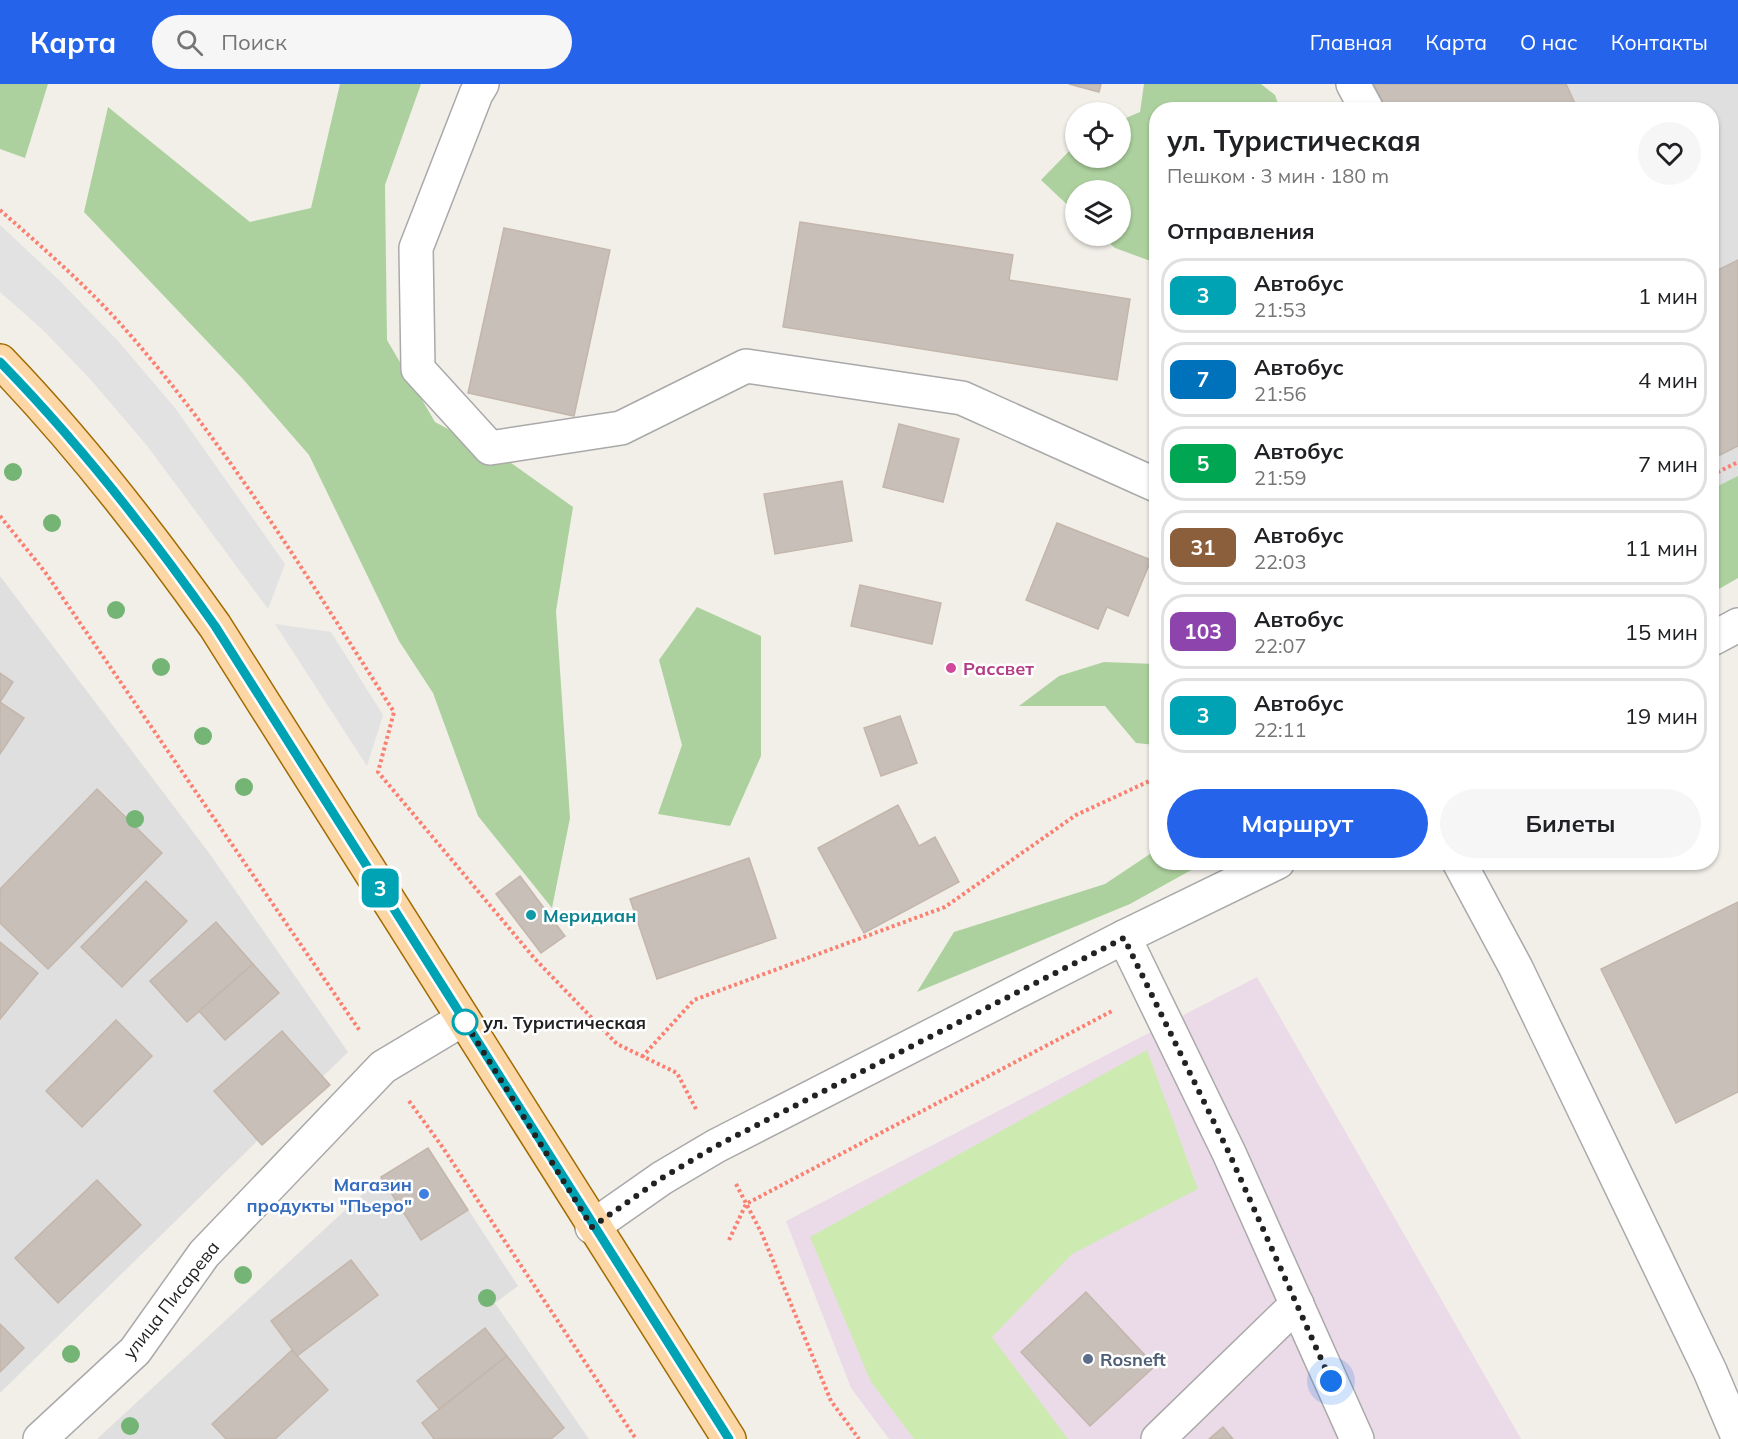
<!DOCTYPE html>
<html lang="ru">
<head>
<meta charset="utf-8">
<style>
  body { margin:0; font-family:Mulish,sans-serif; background:#f6f6f6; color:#202124; height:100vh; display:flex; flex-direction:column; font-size:22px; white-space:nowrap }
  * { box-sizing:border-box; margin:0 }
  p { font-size:20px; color:#757577 }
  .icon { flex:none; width:33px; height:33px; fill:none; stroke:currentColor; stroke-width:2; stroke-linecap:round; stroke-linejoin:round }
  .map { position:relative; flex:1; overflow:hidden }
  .panel { position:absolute; left:1149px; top:18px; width:570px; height:768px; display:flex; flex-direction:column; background:#fff; border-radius:24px; box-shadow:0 2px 4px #0004 }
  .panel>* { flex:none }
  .badge { padding:0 12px; border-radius:9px; font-size:21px; line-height:39px }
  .controls { position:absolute; left:1065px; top:18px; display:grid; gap:12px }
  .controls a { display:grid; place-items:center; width:66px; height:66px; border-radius:50%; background:#fff; box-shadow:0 2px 4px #0004; font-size:30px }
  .you { position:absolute; width:30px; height:30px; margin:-15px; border:4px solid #fff; border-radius:50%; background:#1a73e8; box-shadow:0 0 0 9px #1a73e833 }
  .map>.badge { position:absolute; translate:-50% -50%; box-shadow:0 0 0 3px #fff }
  h2 { padding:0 18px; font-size:22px; line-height:54px }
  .round { display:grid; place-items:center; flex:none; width:63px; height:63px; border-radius:32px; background:#f6f6f6 }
  .overview { display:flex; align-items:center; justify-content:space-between; height:102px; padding:0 18px }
  h1 { font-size:28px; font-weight:700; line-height:45px }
  .button { display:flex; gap:12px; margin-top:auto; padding:12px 18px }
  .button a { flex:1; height:69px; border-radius:36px; background:#2563eb; color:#fff; font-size:24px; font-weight:700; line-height:69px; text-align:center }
  .button a+a { background:#f6f6f6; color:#202124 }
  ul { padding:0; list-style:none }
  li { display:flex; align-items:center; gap:18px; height:75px; margin:0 12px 9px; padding:0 6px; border:3px solid #e0e0e0; border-radius:24px }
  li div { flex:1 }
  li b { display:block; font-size:22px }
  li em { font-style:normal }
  li .badge { min-width:66px; font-weight:700; text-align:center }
  header { display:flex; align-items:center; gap:36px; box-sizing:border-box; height:84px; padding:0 30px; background:#2563eb; color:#fff }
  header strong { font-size:28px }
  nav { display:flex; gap:33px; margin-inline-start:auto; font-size:21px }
  .search { width:420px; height:54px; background:#f6f6f6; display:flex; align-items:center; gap:15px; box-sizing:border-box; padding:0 21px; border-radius:33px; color:#757577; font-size:22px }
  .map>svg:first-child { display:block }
  .residential { fill:#e0dfdf }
  .industrial { fill:#ebdbe8 }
  .grass { fill:#cdebb0 }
  .forest { fill:#add19e }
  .parking { fill:#e2e2e2 }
  .building { fill:#c7bfb8; stroke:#c4b6ab; stroke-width:1.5 }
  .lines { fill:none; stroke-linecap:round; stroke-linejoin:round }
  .minor-casing { stroke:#a9a9a9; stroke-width:36 }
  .major-casing { stroke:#a06b00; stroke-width:36 }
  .path { stroke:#fa8072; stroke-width:4; stroke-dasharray:3 3; stroke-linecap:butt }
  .minor { stroke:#fff; stroke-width:33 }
  .major { stroke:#fcd6a4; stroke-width:33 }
  .tree { fill:#74b475 }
  .line-casing { stroke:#fff; stroke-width:14 }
  .line { stroke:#00a3b4; stroke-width:9 }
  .walk { stroke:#222; stroke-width:6; stroke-dasharray:0 10.8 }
  .hotel-dot { fill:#d1479c; stroke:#fff; stroke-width:2 }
  .culture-dot { fill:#0f9aa8; stroke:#fff; stroke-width:2 }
  .stop-dot { fill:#fff; stroke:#00a3b4; stroke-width:3 }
  .shop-dot { fill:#3f7fe0; stroke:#fff; stroke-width:2 }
  .service-dot { fill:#5c6f8a; stroke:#fff; stroke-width:2 }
  .labels { text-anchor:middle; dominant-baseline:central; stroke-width:5; stroke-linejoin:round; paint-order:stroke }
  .hotel-label { font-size:18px; font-weight:bold; fill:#b23c85; stroke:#fff; text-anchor:start }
  .culture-label { font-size:18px; font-weight:bold; fill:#0d838f; stroke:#fff; text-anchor:start }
  .stop-label { font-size:18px; font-weight:bold; fill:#222; stroke:#fff; text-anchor:start }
  .shop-label { font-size:18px; font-weight:bold; fill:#366cbe; stroke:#fff; text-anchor:end }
  .street-label { font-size:18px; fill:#222; stroke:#fff }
  .service-label { font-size:18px; font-weight:bold; fill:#4e5e75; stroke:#fff; text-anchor:start }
</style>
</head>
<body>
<header>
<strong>Карта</strong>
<div class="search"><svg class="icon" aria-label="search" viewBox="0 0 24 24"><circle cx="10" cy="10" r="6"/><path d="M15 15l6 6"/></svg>Поиск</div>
<nav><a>Главная</a><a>Карта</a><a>О нас</a><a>Контакты</a></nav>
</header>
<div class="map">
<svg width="1738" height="1355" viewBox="0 0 1738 1355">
  <rect width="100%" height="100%" fill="#f2efe9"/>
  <g class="residential">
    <path d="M1347 0H1738V425L1712 440V26L1362 25Z"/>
    <path d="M0 492 209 769 348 968 0 1309Z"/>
    <path d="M428 1064 518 1202 495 1219 589 1355H97L381 1093Z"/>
  </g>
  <path class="industrial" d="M1257 893 1521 1355H889L851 1304 786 1137Z"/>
  <path class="grass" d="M1147 966 1198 1105 1072 1170 992 1253 1068 1355H914L871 1298 810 1153Z"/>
  <g class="forest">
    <path d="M0 0H48L25 74 0 65Z"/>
    <path d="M340 0H421L385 101 387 256 435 338 480 362 490 364 573 423 556 527 570 734 552 824 478 732 433 609 399 557 309 371 242 294 84 128 108 23 250 138 311 124Z"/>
    <path d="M1144 0H1261L1275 11 1280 25 1156 26V179L1115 164 1101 152H1120V106H1076L1075 128 1041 96 1075 61 1076 74H1120L1121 36 1140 28Z"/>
    <path d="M1738 392V494L1712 509V405Z"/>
    <path d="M697 523 761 552V672L730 742 658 730 682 661 659 576Z"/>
    <path d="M1104 578 1156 580V661L1136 659 1105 622H1019L1059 592Z"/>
    <path d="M1156 766V778L1204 779 1130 820 917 908 954 848 1105 800Z"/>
  </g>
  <g class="parking">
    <path d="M0 141 59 196 119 258 175 324 285 480 268 525 148 363 91 296 43 246 0 208Z"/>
    <path d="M275 540 331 548 383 631 367 682Z"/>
  </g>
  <g class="building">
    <path d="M1069 0H1101L1099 8Z"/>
    <path d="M1374 0H1566L1578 26H1387Z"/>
    <path d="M800 138 1013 171 1009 196 1130 215 1117 296 783 243Z"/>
    <path d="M504 144 610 166 574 332 468 309Z"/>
    <path d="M1738 176V362L1712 375V189Z"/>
    <path d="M899 340 959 355 943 418 883 403Z"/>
    <path d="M842 397 852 457 775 470 764 410Z"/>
    <path d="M1057 439 1151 476 1128 532 1107 523 1098 545 1026 516Z"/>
    <path d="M860 501 941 519 932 560 851 542Z"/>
    <path d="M0 589 13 598 0 618Z"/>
    <path d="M0 618 24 634 0 670Z"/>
    <path d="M900 632 917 679 881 692 864 644Z"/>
    <path d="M97 705 162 769 48 885 0 839V805Z"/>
    <path d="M898 721 919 762 935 753 959 798 864 849 818 764Z"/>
    <path d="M749 774 776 854 657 895 630 815Z"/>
    <path d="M520 792 565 852 541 869 496 810Z"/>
    <path d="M146 797 187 837 122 903 81 863Z"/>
    <path d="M1738 818V1008L1676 1039 1601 885Z"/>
    <path d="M216 838 253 880 187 938 150 897Z"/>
    <path d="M0 858 38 889 0 935Z"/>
    <path d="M253 880 279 909 225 956 199 927Z"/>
    <path d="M116 936 152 972 82 1043 46 1007Z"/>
    <path d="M282 947 330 1001 262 1061 214 1007Z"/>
    <path d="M428 1064 468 1126 421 1156 381 1093Z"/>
    <path d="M97 1096 141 1141 58 1219 15 1174Z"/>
    <path d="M351 1176 378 1211 297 1272 271 1237Z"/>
    <path d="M1086 1208 1155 1282 1090 1342 1021 1268Z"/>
    <path d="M0 1240 24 1264 0 1288Z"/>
    <path d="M485 1244 507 1272 439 1325 417 1297Z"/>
    <path d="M292 1266 328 1306 275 1355H226L212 1340Z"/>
    <path d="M507 1272 564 1344 551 1355H434L422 1339Z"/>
    <path d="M1223 1343 1233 1355H1209Z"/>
  </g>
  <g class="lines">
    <g class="minor-casing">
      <g id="minor">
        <path d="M482 0 476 10 416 164 418 285 490 364 621 344 746 282 962 314 1156 401"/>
        <path d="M1353 0 1367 26"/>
        <path d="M1712 555 1738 541"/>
        <path d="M1459 778 1516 884 1710 1287 1738 1353"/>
        <path d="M1124 853 1229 1069 1357 1355"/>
        <path d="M592 1143 662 1094 716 1062 1124 853 1278 778"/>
        <path d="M40 1355 135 1267 204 1170 383 983 463 935"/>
        <path d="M1158 1355 1297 1220"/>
      </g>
    </g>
    <g class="major-casing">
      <path id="major" d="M0 277C80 360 149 449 215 542L729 1355"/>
    </g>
    <g class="path">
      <path d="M0 126C43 164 87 202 125 245 228 362 310 497 394 628L378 688 535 875 617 960 677 989 696 1025"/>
      <path d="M1712 391 1738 378"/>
      <path d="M0 432 45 488 360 947"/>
      <path d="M642 973 694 916 945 823 1076 731 1156 694"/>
      <path d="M409 1017 441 1061 636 1355"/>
      <path d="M736 1100 762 1150 831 1317 859 1355"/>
      <path d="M729 1156 746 1120 1112 927"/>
    </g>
    <use href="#minor" class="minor"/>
    <use href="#major" class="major"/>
  </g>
  <g class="tree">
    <circle cx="13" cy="388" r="9"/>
    <circle cx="52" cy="439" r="9"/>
    <circle cx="116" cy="526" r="9"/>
    <circle cx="161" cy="583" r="9"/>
    <circle cx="203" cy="652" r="9"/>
    <circle cx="244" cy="703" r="9"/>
    <circle cx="135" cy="735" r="9"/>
    <circle cx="243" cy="1191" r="9"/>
    <circle cx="487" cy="1214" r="9"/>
    <circle cx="71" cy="1270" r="9"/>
    <circle cx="130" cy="1342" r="9"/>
  </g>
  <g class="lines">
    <g class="line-casing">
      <path id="line" d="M0 278C80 360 149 448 215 542L729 1355"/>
    </g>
    <use href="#line" class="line"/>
    <path class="walk" d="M465 938 463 935 592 1143 662 1094 716 1062 1124 854 1229 1069 1331 1297"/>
  </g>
  <circle class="hotel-dot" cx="951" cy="584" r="6"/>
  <circle class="culture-dot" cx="531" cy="831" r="6"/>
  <circle class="stop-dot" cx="465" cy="938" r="12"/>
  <circle class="shop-dot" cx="424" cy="1110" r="6"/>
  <circle class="service-dot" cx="1088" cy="1275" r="6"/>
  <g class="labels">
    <g class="hotel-label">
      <text x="963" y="584">Рассвет</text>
    </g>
    <g class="culture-label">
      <text x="543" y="831">Меридиан</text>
    </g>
    <g class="stop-label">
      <text x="483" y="938">ул. Туристическая</text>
    </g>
    <g class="shop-label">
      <text x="412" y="1100">Магазин<tspan x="412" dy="21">продукты "Пьеро"</tspan></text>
    </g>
    <g class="street-label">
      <text transform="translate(171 1216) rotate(-52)">улица Писарева</text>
    </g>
    <g class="service-label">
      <text x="1100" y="1275">Rosneft</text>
    </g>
  </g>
</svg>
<div class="controls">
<a><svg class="icon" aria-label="locate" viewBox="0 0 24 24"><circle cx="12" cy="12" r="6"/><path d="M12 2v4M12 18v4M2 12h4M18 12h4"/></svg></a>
<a><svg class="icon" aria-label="layers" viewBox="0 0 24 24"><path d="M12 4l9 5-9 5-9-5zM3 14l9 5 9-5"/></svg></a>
</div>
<div class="you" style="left:1331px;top:1297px"></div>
<b class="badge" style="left:380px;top:804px;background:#00a3b4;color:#fff">3</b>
<section class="panel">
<div class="overview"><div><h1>ул. Туристическая</h1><p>Пешком · 3 мин · 180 m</p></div><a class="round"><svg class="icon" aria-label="heart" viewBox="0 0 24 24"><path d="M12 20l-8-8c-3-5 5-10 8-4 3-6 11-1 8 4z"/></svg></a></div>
<h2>Отправления</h2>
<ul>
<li><span class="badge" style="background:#00a3b4;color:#fff">3</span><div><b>Автобус</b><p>21:53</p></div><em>1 мин</em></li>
<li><span class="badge" style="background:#0072bc;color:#fff">7</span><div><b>Автобус</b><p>21:56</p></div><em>4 мин</em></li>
<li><span class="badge" style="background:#00a651;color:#fff">5</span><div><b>Автобус</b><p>21:59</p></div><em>7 мин</em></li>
<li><span class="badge" style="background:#8b5e3c;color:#fff">31</span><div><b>Автобус</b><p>22:03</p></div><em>11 мин</em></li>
<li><span class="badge" style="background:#8e44ad;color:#fff">103</span><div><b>Автобус</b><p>22:07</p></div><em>15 мин</em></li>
<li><span class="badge" style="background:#00a3b4;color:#fff">3</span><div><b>Автобус</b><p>22:11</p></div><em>19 мин</em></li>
</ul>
<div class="button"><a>Маршрут</a><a>Билеты</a></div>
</section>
</div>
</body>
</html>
